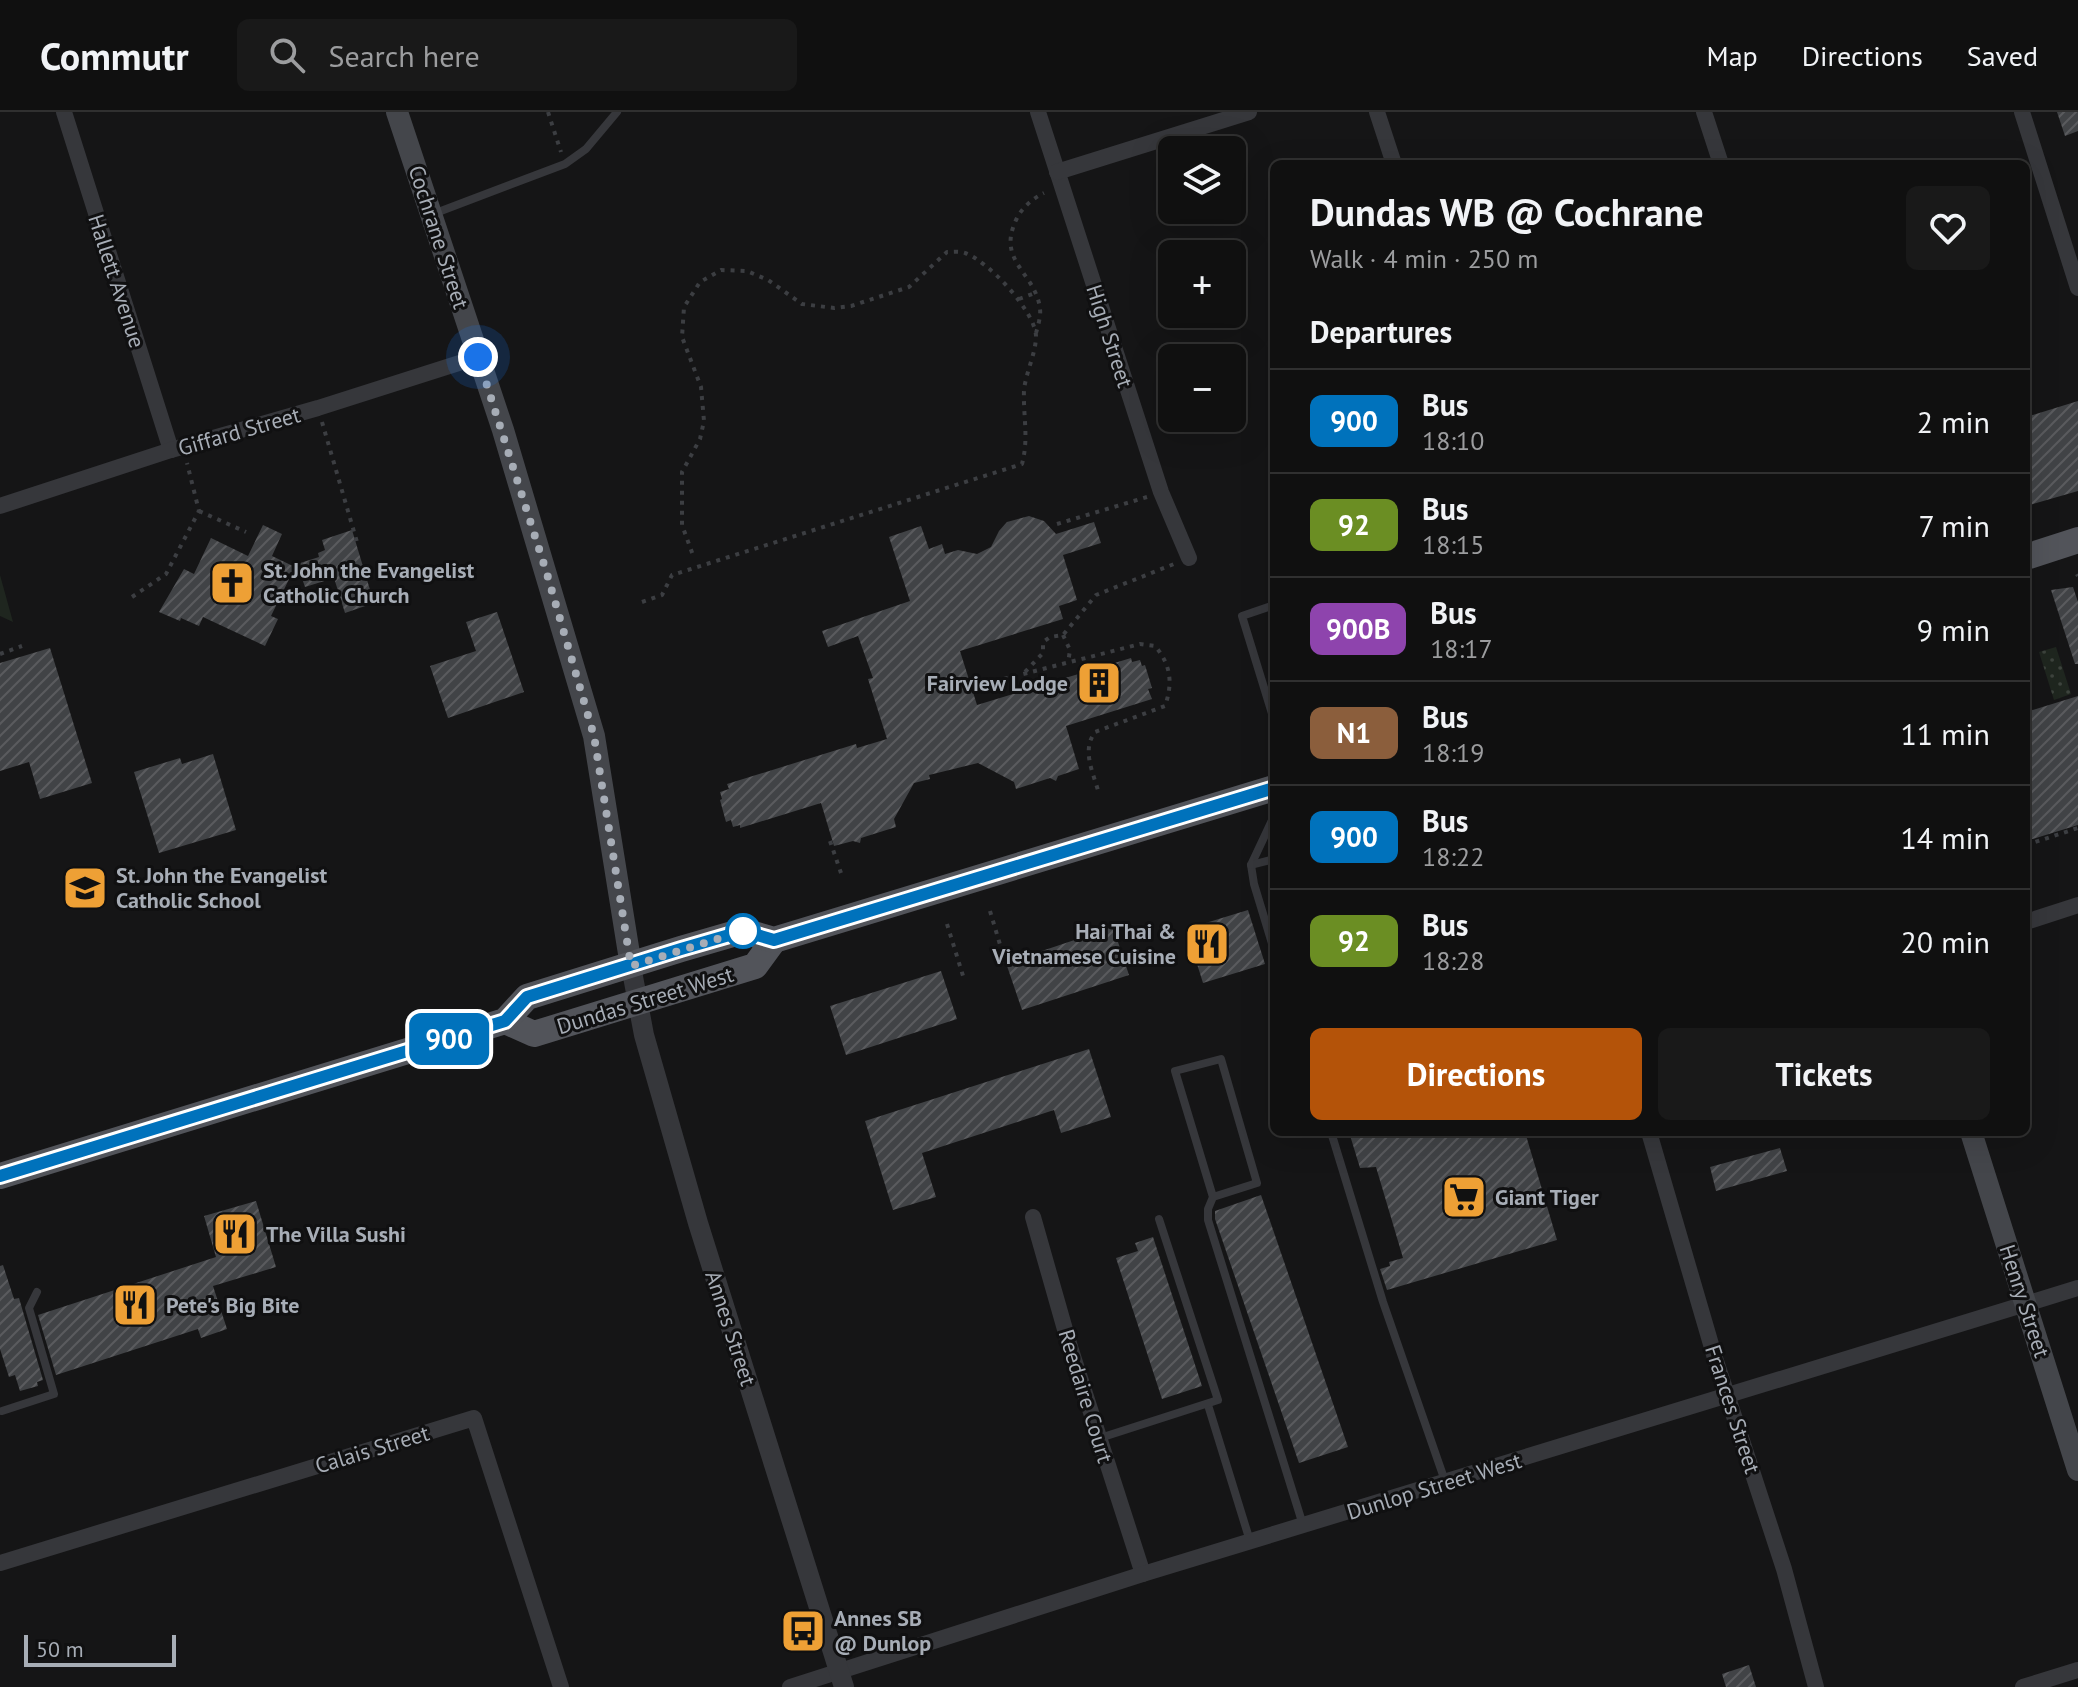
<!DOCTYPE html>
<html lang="en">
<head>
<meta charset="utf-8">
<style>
  body { margin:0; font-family:"PT Sans",sans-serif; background:#191919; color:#f1f3f6; height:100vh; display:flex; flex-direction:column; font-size:30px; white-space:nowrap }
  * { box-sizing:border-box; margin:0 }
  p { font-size:26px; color:#9c9d9f }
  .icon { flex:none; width:44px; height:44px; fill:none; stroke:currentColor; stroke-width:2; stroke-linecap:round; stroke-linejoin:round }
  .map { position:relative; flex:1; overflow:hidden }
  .side { position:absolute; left:1270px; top:48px; width:760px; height:976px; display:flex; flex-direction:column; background:#101010; border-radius:12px; box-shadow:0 8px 32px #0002,0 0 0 2px #303030 }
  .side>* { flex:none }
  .badge { padding:0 16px; border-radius:12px; font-size:28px; line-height:52px }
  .controls { position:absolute; left:1158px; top:24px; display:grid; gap:16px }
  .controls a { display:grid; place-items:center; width:88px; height:88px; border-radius:12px; background:#101010; box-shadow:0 8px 32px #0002,0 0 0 2px #303030; font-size:40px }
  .scale { position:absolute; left:24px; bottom:20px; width:152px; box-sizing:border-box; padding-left:8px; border:4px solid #a7adb6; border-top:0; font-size:22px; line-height:28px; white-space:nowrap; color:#a7adb6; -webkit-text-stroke:6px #101011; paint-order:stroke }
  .you { position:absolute; width:40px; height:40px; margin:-20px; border:6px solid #fff; border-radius:50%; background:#1a73e8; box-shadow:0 0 0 12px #1a73e833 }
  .map>.badge { position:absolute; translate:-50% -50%; box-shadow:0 0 0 4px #fff }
  h2 { padding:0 40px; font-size:30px; line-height:72px }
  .round { display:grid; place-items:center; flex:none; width:84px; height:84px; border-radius:12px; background:#191919 }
  .head { display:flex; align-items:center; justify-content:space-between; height:136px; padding:0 40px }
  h1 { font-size:38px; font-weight:600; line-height:60px }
  .primary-button { display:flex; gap:16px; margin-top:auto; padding:16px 40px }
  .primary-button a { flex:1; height:92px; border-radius:12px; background:#b45309; color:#fff; font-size:32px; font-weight:600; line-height:92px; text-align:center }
  .primary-button a+a { background:#191919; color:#f1f3f6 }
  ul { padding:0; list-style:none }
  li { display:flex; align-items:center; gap:24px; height:104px; padding:0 40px; border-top:2px solid #303030 }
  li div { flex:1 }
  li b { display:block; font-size:30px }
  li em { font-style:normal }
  li .badge { min-width:88px; font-weight:700; text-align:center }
  header { display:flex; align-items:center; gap:48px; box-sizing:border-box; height:112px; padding:0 40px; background:#101010; border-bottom:2px solid #303030 }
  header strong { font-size:38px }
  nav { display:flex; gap:44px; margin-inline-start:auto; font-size:28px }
  .search { width:560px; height:72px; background:#191919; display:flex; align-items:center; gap:20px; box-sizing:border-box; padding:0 28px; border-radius:12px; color:#9c9d9f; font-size:30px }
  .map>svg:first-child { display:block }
  .green { fill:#1f261f }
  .garden { fill:url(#garden-dots) }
  .building { fill:url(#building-hatch) }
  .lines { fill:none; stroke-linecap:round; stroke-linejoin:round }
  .path { stroke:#3c3e42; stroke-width:4; stroke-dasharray:4 6; stroke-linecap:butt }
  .service { stroke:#36373b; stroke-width:8 }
  .minor { stroke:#36373b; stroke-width:16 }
  .tertiary { stroke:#36373b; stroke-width:20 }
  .secondary { stroke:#44464b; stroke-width:22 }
  .primary { stroke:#52545a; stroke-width:26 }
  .line-casing { stroke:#fff; stroke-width:18 }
  .line { stroke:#0072bc; stroke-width:12 }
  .walk { stroke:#a7adb6; stroke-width:8; stroke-dasharray:0 14.4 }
  .stop-dot { fill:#fff; stroke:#0072bc; stroke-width:4 }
  .labels { text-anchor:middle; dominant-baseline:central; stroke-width:6; stroke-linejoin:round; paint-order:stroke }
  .street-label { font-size:22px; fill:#a7adb6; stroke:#101011 }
  .poi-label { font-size:22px; font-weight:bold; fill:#a7adb6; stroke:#101011; text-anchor:start }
</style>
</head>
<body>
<header>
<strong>Commutr</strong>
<div class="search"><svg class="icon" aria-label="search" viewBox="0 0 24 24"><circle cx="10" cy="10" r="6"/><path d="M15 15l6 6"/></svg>Search here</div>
<nav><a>Map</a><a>Directions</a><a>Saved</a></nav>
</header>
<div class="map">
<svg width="2078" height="1575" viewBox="0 0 2078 1575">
  <defs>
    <pattern id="garden-dots" width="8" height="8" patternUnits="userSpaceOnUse" patternTransform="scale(2)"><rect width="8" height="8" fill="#1f261f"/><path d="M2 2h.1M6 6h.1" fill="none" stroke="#3d433d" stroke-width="1.8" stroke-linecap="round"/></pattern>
    <pattern id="building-hatch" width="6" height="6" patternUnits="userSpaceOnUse" patternTransform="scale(2)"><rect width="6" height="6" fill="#414346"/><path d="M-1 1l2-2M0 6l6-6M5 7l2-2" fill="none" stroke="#5a5b5e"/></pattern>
  </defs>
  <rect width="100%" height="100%" fill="#151516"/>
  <path class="green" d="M0 463 13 510 0 504Z"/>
  <path class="garden" d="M2056 535 2071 582 2054 588 2039 540Z"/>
  <g class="building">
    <path d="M2057 0H2078V19L2065 24Z"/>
    <path d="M2078 289V379L2026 394V305Z"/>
    <path d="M1029 404 1044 409 1056 422 1094 410 1101 431 1063 443 1077 488 1059 494 1063 507 960 539 977 593 1131 546 1132 550 1140 548 1142 554 1145 553 1152 576 1148 577 1152 587 1066 614 1079 657 1058 664 1056 669 1050 666 1016 677 1014 670 978 651 929 663 930 667 914 671 894 707 896 715 861 726 860 731 853 729 834 734 821 691 740 716V713L733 715 731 708 726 710 720 688 722 687 720 680 729 677 727 672 856 632 857 636 887 627 868 567 873 566 858 524 828 535 822 519 910 489 889 425 921 414 929 437 942 432 945 442 958 438 977 442 991 435 999 419 1007 410Z"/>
    <path d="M263 413 282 422 272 444 295 455 271 504 278 507 265 534 203 505 199 514 181 506 180 509 159 500 184 457 194 462 211 426 248 444Z"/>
    <path d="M352 418 374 491 345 501 334 466 305 475 297 452 319 445 318 441 325 438 322 428Z"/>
    <path d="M2073 475 2078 490V552H2075L2051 478Z"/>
    <path d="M497 500 524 580 448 606 430 554 476 539 466 510Z"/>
    <path d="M50 536 92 671 40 687 29 650 0 659V551Z"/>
    <path d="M2078 584V713L2026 729V600Z"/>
    <path d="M213 642 236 718 159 741 134 660 180 646 182 652Z"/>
    <path d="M1248 798 1265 852 1203 871 1186 817Z"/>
    <path d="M1113 815 1129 863 1022 898 1006 851Z"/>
    <path d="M941 859 957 907 846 943 830 894Z"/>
    <path d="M1089 937 1111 1005 1061 1021 1054 998 922 1041 936 1085 893 1098 865 1009Z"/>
    <path d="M1349 1020H1525L1557 1128 1387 1178 1380 1157 1390 1154 1389 1150 1403 1146 1376 1055 1360 1056Z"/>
    <path d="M1780 1036 1787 1059 1716 1079 1710 1055Z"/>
    <path d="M1261 1083 1348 1335 1299 1351 1215 1107V1099Z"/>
    <path d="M256 1089 276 1155 213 1174 227 1217 201 1226 198 1217 56 1263 38 1203 216 1145 204 1104Z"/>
    <path d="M1153 1125 1202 1274 1162 1287 1116 1146 1138 1139 1135 1131Z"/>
    <path d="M3 1153 14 1187 19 1186 43 1268 37 1270 38 1274 20 1279 15 1263 9 1265 0 1237V1154Z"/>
    <path d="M1749 1553 1756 1575H1726L1722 1562Z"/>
  </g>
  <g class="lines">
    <g class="path">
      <path d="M548 0 561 40"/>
      <path d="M1019 187 1035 181"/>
      <path d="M1036 221C1038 214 1041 204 1040 197 1036 160 995 150 1017 106 1022 96 1033 86 1044 81"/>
      <path d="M322 310 357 430"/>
      <path d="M199 399 246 420"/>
      <path d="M1057 412 1147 385"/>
      <path d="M2077 462 2078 464"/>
      <path d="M132 485 166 462 199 399 187 351"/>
      <path d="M642 490 662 483 672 463 1022 352C1029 326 1023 304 1024 278 1026 260 1036 241 1036 224 1035 199 988 149 965 141 960 139 952 140 947 140L909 175 851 194 834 196 802 192 768 168 747 159 721 158 700 170 684 195 682 225 701 275 704 309 700 327 682 360V413L694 446"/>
      <path d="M1063 523 1070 538 1068 551"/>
      <path d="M0 542 22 534"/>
      <path d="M1025 560 1043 541V530L1050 525 1063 523 1096 483 1174 452"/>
      <path d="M1004 567 1140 532 1155 534C1171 553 1173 571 1165 594L1095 620C1081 639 1094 662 1099 682"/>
      <path d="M830 729 841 761"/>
      <path d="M2026 733 2078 716"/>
      <path d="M990 799 1007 856"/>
      <path d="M947 812 964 867"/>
    </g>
    <g class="service">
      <path d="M433 102 565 52 586 37 617 0"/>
      <path d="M1274 493 1242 504 1274 608"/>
      <path d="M1274 704 1251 753 1254 772 1274 838"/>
      <path d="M1251 753 1274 747"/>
      <path d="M1331 1020 1383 1190 1445 1369"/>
      <path d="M1213 1085 1175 959 1221 947 1257 1071 1213 1085 1208 1097V1108L1303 1413"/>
      <path d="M1208 1293 1250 1429"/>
      <path d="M2 1299 54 1282 29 1196 37 1180"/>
      <path d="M1100 1326 1218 1288 1159 1107"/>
    </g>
    <g class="minor">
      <path d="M64 0 171 338"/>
      <path d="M1038 0 1161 380 1189 446"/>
      <path d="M1377 0 1394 52"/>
      <path d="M1704 0 1721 52"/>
      <path d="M2022 0 2078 176"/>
      <path d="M1057 60 1249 0"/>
      <path d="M0 394 171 338 318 296 478 245"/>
      <path d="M2026 810 2078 793"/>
      <path d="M1649 1020 1715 1246 1784 1457 1816 1575"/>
      <path d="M1033 1105 1070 1235 1143 1462"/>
      <path d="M0 1451 474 1306 561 1575"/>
      <path d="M790 1575 1143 1462 2078 1176"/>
      <path d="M2023 1575 2078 1558"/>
    </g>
    <path class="tertiary" d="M631 854 644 923 698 1111 844 1575"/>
    <g class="secondary">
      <path d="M397 0 503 318 594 624 631 854"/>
      <path d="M1971 1020 2078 1358"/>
    </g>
    <g class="primary">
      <path d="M2026 445 2078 428"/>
      <path d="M505 909 534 922 755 854 774 828"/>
      <path d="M0 1064 505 909 527 885 681 837 743 819 774 828 1274 676"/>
    </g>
  </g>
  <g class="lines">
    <g class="line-casing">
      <path id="line" d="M0 1064 505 909 527 885 681 837 743 819 774 828 1274 676"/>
    </g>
    <use href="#line" class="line"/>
    <path class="walk" d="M478 245 547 462 594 624 631 854 743 819"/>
  </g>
  <defs>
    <g id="church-square" transform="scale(2.3)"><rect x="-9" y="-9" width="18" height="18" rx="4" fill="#eea035" stroke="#101011"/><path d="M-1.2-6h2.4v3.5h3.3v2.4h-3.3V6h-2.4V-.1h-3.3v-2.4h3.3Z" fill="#111"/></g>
    <g id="building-square" transform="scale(2.3)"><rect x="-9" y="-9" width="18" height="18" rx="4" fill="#eea035" stroke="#101011"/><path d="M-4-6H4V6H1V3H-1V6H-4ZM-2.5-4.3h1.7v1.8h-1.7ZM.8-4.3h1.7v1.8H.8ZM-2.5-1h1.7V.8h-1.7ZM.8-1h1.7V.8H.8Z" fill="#111"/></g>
    <g id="school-square" transform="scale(2.3)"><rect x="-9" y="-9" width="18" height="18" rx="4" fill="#eea035" stroke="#101011"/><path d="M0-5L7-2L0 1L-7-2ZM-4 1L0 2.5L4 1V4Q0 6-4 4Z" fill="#111"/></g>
    <g id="restaurant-square" transform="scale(2.3)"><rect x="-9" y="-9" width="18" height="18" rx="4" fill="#eea035" stroke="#101011"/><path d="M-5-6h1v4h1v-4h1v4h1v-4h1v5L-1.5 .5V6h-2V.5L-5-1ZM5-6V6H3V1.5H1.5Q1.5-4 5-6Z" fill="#111"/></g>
    <g id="supermarket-square" transform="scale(2.3)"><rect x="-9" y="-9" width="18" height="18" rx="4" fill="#eea035" stroke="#101011"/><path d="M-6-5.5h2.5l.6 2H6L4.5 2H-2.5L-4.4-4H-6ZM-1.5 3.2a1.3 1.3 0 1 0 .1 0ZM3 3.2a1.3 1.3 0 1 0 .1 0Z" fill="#111"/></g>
    <g id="bus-square" transform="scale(2.3)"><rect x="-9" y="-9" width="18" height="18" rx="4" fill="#eea035" stroke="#101011"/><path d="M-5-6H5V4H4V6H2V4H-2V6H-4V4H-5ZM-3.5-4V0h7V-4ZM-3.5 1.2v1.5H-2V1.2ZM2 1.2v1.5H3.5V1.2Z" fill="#111"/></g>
  </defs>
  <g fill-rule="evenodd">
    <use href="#church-square" x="232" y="471"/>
    <use href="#building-square" x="1099" y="571"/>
    <use href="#school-square" x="85" y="776"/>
    <use href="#restaurant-square" x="1207" y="832"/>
    <use href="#supermarket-square" x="1464" y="1085"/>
    <use href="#restaurant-square" x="235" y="1122"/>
    <use href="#restaurant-square" x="135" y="1193"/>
    <use href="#bus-square" x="803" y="1519"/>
  </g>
  <circle class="stop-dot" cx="743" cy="819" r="16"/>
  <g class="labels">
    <g class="street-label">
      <text transform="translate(439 125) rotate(72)">Cochrane Street</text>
      <text transform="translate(117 169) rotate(72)">Hallett Avenue</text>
      <text transform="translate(1110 224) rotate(72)">High Street</text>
      <text transform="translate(239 319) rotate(-16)">Giffard Street</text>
      <text transform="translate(645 888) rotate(-17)">Dundas Street West</text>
      <text transform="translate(2025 1189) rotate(72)">Henry Street</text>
      <text transform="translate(731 1216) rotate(72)">Annes Street</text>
      <text transform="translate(1086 1284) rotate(73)">Reedaire Court</text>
      <text transform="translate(1733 1297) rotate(72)">Frances Street</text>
      <text transform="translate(372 1337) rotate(-17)">Calais Street</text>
      <text transform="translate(1434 1374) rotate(-17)">Dunlop Street West</text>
    </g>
    <g class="poi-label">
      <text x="263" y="458">St. John the Evangelist<tspan x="263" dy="25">Catholic Church</tspan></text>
      <text x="1068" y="571" text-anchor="end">Fairview Lodge</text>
      <text x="116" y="763">St. John the Evangelist<tspan x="116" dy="25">Catholic School</tspan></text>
      <text x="1176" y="819" text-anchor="end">Hai Thai &amp;<tspan x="1176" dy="25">Vietnamese Cuisine</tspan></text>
      <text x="1495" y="1085">Giant Tiger</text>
      <text x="266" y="1122">The Villa Sushi</text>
      <text x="166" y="1193">Pete's Big Bite</text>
      <text x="834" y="1506">Annes SB<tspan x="834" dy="25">@ Dunlop</tspan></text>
    </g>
  </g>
</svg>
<div class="controls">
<a><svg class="icon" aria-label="layers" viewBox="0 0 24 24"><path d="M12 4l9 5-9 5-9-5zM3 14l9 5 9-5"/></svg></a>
<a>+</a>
<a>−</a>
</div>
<div class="scale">50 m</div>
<div class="you" style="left:478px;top:245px"></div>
<b class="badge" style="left:449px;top:927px;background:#0072bc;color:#fff">900</b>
<section class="side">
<div class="head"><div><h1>Dundas WB @ Cochrane</h1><p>Walk · 4 min · 250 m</p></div><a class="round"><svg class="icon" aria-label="heart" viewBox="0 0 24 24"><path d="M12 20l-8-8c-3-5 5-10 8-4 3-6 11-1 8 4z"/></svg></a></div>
<h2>Departures</h2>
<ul>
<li><span class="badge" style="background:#0072bc;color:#fff">900</span><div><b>Bus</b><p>18:10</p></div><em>2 min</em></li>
<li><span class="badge" style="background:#6b8e23;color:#fff">92</span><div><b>Bus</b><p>18:15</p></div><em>7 min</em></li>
<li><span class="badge" style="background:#8e44ad;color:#fff">900B</span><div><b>Bus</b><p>18:17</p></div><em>9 min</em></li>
<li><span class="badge" style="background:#8b5e3c;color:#fff">N1</span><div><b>Bus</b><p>18:19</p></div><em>11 min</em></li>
<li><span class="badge" style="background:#0072bc;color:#fff">900</span><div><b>Bus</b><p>18:22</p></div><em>14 min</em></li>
<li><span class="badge" style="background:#6b8e23;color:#fff">92</span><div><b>Bus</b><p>18:28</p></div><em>20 min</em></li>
</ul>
<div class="primary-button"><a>Directions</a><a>Tickets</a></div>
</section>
</div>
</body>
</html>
